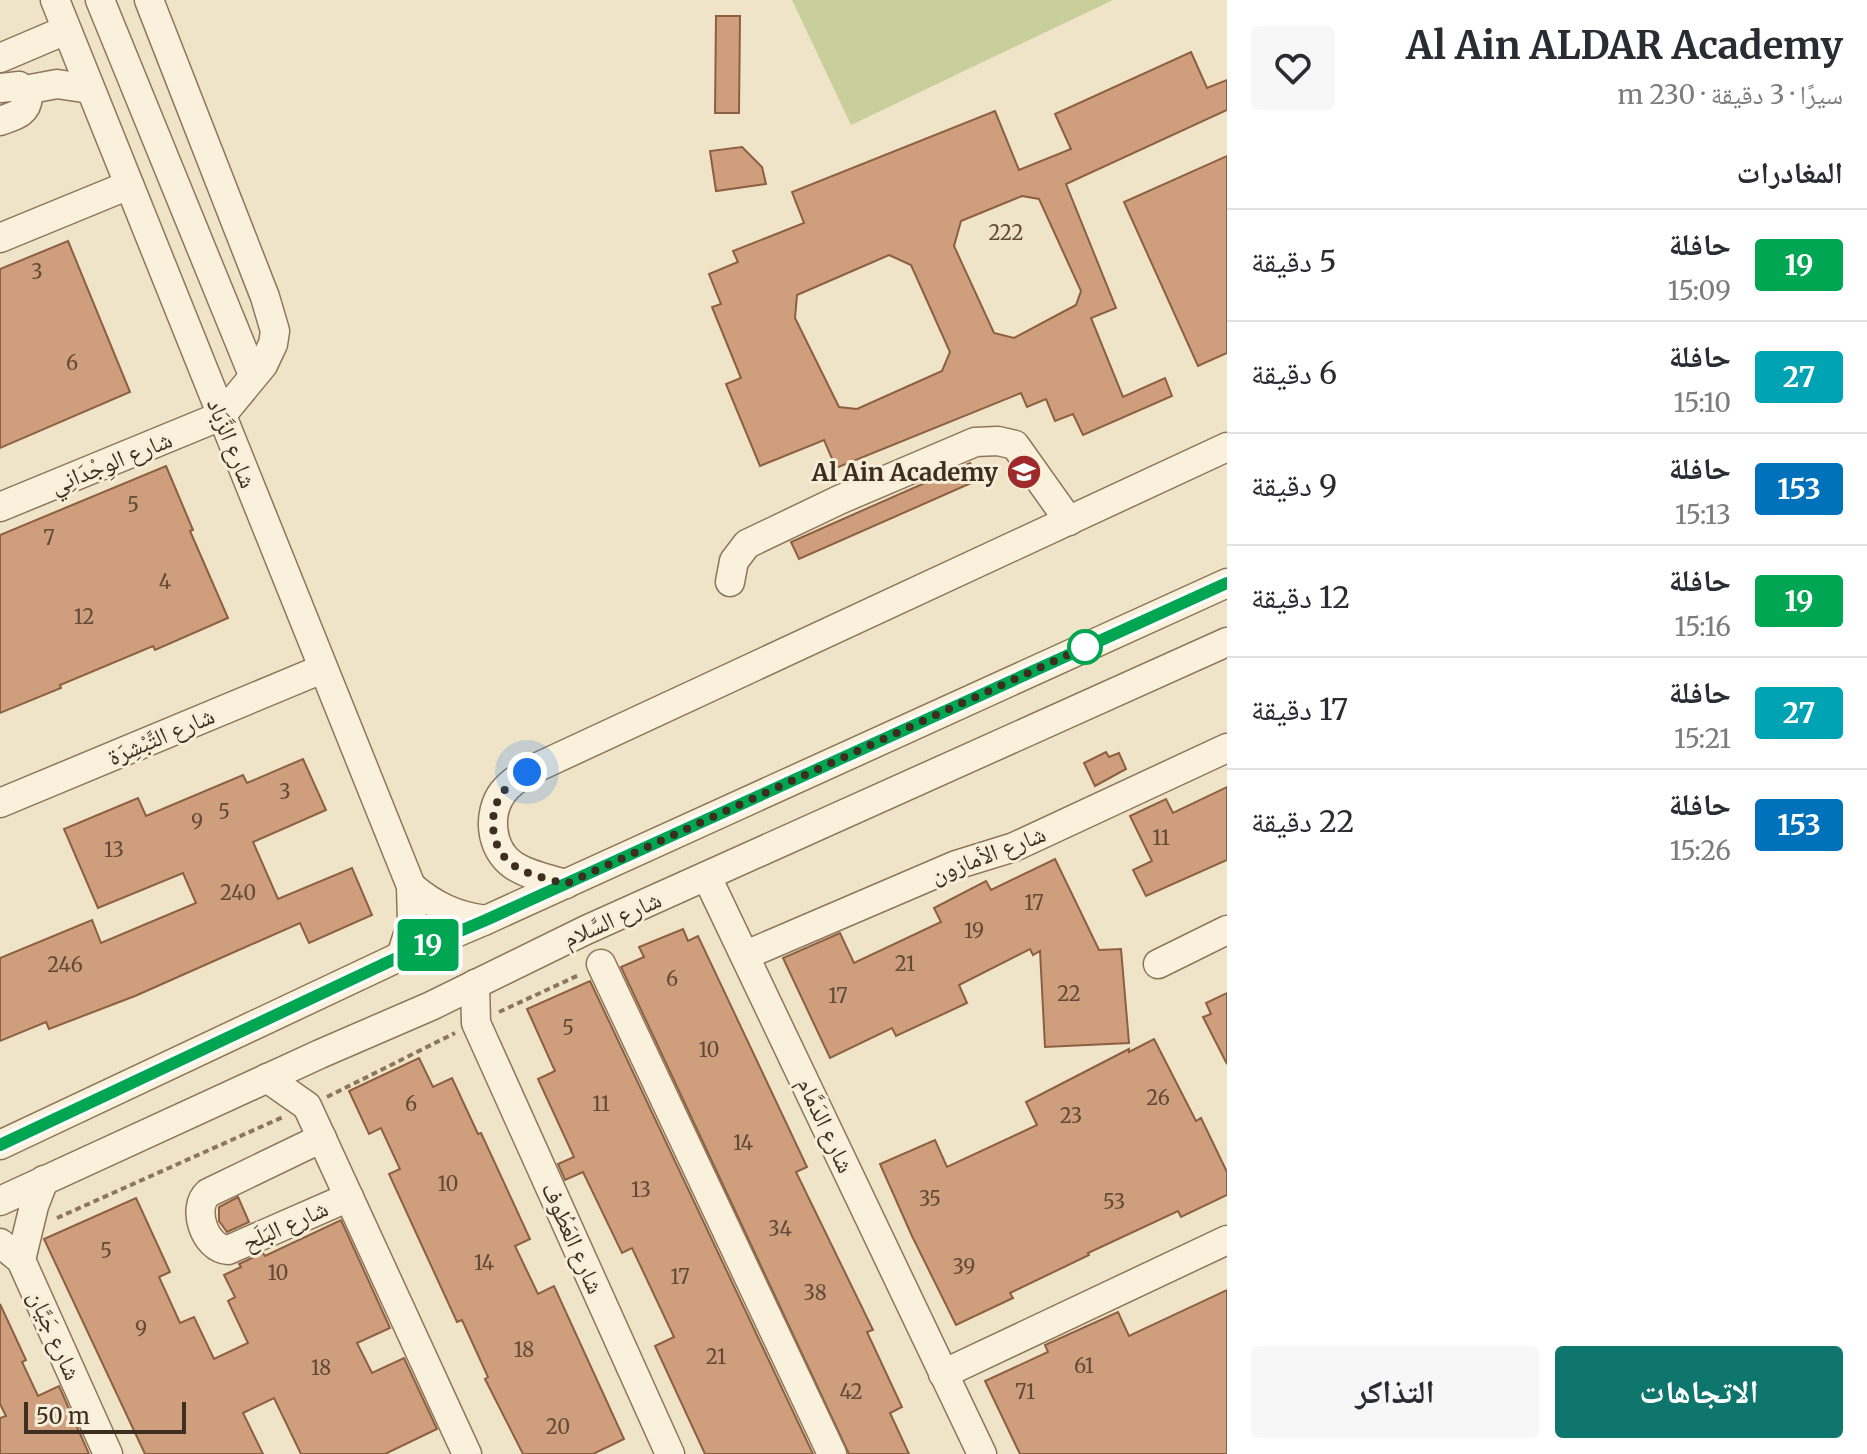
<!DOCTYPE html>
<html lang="ar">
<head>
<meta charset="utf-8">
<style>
  body { margin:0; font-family:Merriweather,"Noto Naskh Arabic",serif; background:#f7f7f7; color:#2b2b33; direction:rtl; height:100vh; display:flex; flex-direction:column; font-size:30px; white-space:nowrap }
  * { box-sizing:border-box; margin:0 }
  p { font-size:26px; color:#7c7c81 }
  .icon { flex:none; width:44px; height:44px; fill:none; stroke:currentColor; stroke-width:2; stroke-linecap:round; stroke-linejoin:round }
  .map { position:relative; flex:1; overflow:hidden; direction:ltr }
  .details { display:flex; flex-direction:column; background:#fff; width:640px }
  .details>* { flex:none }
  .badge { padding:0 16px; border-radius:6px; font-size:28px; line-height:52px }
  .scale { position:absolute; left:24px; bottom:20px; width:162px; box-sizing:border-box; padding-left:8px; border:4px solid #3d2e20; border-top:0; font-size:22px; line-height:28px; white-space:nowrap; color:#3d2e20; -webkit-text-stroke:6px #f7eed8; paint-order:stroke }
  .you { position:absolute; width:40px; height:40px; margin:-20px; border:6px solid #fff; border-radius:50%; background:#1a73e8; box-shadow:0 0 0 12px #1a73e833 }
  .map>.badge { position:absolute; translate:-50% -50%; box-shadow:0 0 0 4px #fff }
  h2 { padding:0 24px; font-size:30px; line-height:72px }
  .round { display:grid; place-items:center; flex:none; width:84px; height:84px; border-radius:8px; background:#f7f7f7 }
  .headline { display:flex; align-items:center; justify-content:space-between; height:136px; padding:0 24px }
  h1 { font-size:38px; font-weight:700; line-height:60px }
  .cta { display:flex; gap:16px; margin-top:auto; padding:16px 24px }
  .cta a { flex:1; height:92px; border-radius:8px; background:#0f766e; color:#fff; font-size:32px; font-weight:700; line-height:92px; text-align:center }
  .cta a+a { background:#f7f7f7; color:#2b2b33 }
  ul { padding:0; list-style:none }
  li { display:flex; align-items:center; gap:24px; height:112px; padding:0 24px; border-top:2px solid #e1e1e2 }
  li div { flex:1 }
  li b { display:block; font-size:30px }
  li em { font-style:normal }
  li .badge { min-width:88px; font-weight:700; text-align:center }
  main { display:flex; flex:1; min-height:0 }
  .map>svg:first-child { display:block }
  .pitch { fill:#c9cf9b }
  .building { fill:#cf9f7d; stroke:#8d5f41; stroke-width:2; fill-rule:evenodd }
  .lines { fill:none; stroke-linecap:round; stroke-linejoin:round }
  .minor-casing { stroke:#8d765c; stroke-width:31 }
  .path { stroke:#8d765c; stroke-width:4; stroke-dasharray:6 4; stroke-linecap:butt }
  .minor { stroke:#faf1dc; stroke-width:28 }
  .line-casing { stroke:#fff; stroke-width:18 }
  .line { stroke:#00a651; stroke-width:12 }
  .walk { stroke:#3d2e20; stroke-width:8; stroke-dasharray:0 14.4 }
  .stop-dot { fill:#fff; stroke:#00a651; stroke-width:4 }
  .labels { text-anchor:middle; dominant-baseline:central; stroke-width:6; stroke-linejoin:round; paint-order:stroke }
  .number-label { font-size:20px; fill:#624a37 }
  .street-label { font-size:24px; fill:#3d2e20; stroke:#f7eed8 }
  .poi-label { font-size:24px; font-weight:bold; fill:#3d2e20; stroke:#f7eed8; text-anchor:end }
</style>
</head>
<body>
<main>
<section class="details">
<div class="headline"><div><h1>Al Ain ALDAR Academy</h1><p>سيرًا · 3 دقيقة · 230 m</p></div><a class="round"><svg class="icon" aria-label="heart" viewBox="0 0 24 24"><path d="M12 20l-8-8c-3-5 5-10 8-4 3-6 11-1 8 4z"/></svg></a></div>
<h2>المغادرات</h2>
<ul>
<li><span class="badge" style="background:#00a651;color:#fff">19</span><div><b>حافلة</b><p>15:09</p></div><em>5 دقيقة</em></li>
<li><span class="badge" style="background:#00a3b4;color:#fff">27</span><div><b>حافلة</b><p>15:10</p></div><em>6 دقيقة</em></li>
<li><span class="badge" style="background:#0072bc;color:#fff">153</span><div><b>حافلة</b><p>15:13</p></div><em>9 دقيقة</em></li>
<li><span class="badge" style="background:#00a651;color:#fff">19</span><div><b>حافلة</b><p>15:16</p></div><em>12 دقيقة</em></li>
<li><span class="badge" style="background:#00a3b4;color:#fff">27</span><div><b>حافلة</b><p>15:21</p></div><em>17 دقيقة</em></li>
<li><span class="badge" style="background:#0072bc;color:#fff">153</span><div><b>حافلة</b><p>15:26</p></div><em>22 دقيقة</em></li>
</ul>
<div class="cta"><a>الاتجاهات</a><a>التذاكر</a></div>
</section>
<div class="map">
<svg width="1227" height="1454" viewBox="0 0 1227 1454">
  <rect width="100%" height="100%" fill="#f0e4c8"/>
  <path class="pitch" d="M792 0H1113L851 125Z"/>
  <g class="building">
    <path d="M716 16H740L739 113H715Z"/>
    <path d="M1191 52 1207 88 1227 80V110L1066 184 1116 308 1091 318 1123 397 1165 378 1172 396 1083 435 1073 414 1055 421 1046 399 1027 407 1021 393 836 468 824 440 760 466 726 384 741 378 712 307 721 304 709 274 738 262 733 251 804 223 792 192 995 111 1019 170 1071 149 1055 114ZM1022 196 1039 199 1081 291 1076 305 1014 338 994 333 954 246 961 221ZM889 255 911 265 950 352 942 371 857 409 839 407 795 318 797 295Z"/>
    <path d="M742 147 762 167 766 184 716 191 710 151Z"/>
    <path d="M1227 156V353L1198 366 1124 202Z"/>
    <path d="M68 241 130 392 0 448V269Z"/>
    <path d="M970 463 978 480 799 559 791 542Z"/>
    <path d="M166 466 193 530 190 531 228 618 155 650 153 646 60 685 61 688 0 713V535Z"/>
    <path d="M1106 752 1109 757 1119 753 1126 769 1095 786 1084 763Z"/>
    <path d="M303 759 326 810 253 842 278 899 352 868 372 915 309 943 300 923 135 996 49 1029 46 1022 0 1041V958L92 920 101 943 196 903 183 873 98 908 64 829 138 798 146 816 243 775 247 783Z"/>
    <path d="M1227 787V860L1146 896 1133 870 1152 861 1130 816 1166 799 1173 813Z"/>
    <path d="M1055 859 1099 950 1121 949 1129 1043 1045 1047 1040 951 1033 955 1030 949 959 985 967 1003 896 1036 892 1028 830 1058 783 958 840 933 854 963 941 922 934 908 986 881 991 890Z"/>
    <path d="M683 929 688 941 698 936 807 1167 796 1172 873 1330 867 1332 902 1407 890 1413 909 1454H849L621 967 644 957 639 947Z"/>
    <path d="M590 981 813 1454H705L655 1346 674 1337 632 1248 622 1253 583 1172 565 1180 558 1164 574 1157 538 1079 555 1071 527 1009Z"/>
    <path d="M1227 993V1064L1203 1017 1211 1014 1206 1003Z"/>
    <path d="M1154 1039 1196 1121 1201 1118 1227 1172V1195L1181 1217 1178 1211 1088 1253 1089 1255 1010 1293 1013 1298 956 1325 912 1236 880 1164 935 1140 947 1167 1037 1125 1026 1102 1129 1049V1052Z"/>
    <path d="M419 1058 433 1087 452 1078 478 1134 481 1133 530 1239 515 1246 538 1294 554 1286 624 1439 593 1454H523L485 1379 488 1377 462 1320 457 1322 389 1174 400 1169 381 1128 369 1134 349 1091Z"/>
    <path d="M238 1197 249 1222 227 1232 219 1221V1207Z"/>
    <path d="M136 1198 170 1272 159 1277 180 1323 194 1317 214 1359 248 1343 228 1301 235 1297 224 1275 241 1267 239 1264 263 1253 265 1256 341 1220 390 1328 357 1343 372 1373 404 1358 437 1429 385 1454H301L274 1398 243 1413 263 1454H145L44 1239Z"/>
    <path d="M1227 1290V1454H1020L985 1381 1048 1352 1045 1345 1118 1312 1129 1336Z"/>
    <path d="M0 1304 26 1360 22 1362 38 1396 59 1386 89 1454H0V1418L6 1416 0 1404Z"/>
  </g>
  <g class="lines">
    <g class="minor-casing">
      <g id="minor">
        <path d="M55 0 411 886 412 922 401 956"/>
        <path d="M100 0 253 375"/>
        <path d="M0 58 66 30"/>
        <path d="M0 88 19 86 28 97C27 114 13 116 0 121"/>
        <path d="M25 90 57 84 90 89"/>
        <path d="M0 238 129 185"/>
        <path d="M0 507 221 416 263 365 273 344 275 331 265 297 149 0"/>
        <path d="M730 582 734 561 747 544 839 500 975 442 998 441 1015 445 1069 521"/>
        <path d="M0 803 322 669"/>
        <path d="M707 877 982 1454"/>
        <path d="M566 884C548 879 528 875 513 865 490 849 487 813 503 792 510 783 518 778 527 772L1227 447"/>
        <path d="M411 886C434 906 456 916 486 920"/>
        <path d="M746 955 956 865 1014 847 1227 748"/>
        <path d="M601 964 832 1454"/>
        <path d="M1158 964 1227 930"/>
        <path d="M475 984 476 1023 670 1454"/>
        <path d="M267 1078 307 1106 467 1454"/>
        <path d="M322 1138 208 1193C191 1208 205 1249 228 1250L349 1197"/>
        <path d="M0 1145 401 956 486 920 1227 583"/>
        <path d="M0 1201 320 1054 431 1006 586 930 1227 642"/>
        <path d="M0 1243 21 1260 108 1454"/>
        <path d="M21 1260 34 1206 44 1180"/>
        <path d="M943 1374 1227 1240"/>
      </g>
    </g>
    <g class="path">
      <path d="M499 1012 579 975"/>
      <path d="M327 1097 455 1033"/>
      <path d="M57 1218 283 1117"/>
    </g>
    <use href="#minor" class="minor"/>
  </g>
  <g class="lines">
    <g class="line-casing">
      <path id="line" d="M0 1145 401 956 486 920 1227 583"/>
    </g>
    <use href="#line" class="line"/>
    <path class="walk" d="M527 772C518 778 510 783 503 792 487 813 490 849 513 865 528 875 548 879 566 884L1085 647"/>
  </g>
  <defs>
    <g id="school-disc" transform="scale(1.8)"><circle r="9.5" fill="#9e2a2b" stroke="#f7eed8"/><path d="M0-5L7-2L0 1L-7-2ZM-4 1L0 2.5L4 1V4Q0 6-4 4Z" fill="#fff"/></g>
  </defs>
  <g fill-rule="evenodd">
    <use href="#school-disc" x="1024" y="472"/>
  </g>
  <circle class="stop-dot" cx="1085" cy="647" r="16"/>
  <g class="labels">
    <g class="number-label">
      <text x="1006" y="232">222</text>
      <text x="37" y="271">3</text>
      <text x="72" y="362">6</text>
      <text x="133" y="504">5</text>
      <text x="49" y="537">7</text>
      <text x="165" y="581">4</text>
      <text x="84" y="616">12</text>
      <text x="285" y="791">3</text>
      <text x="224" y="811">5</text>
      <text x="197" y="821">9</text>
      <text x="1161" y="837">11</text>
      <text x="114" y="849">13</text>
      <text x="238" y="892">240</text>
      <text x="1034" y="902">17</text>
      <text x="974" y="930">19</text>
      <text x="905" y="963">21</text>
      <text x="65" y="964">246</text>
      <text x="672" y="978">6</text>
      <text x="1069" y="993">22</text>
      <text x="838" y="995">17</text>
      <text x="568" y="1027">5</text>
      <text x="709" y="1049">10</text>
      <text x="1158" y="1097">26</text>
      <text x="411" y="1103">6</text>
      <text x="601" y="1103">11</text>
      <text x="1071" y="1115">23</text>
      <text x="743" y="1142">14</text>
      <text x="448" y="1183">10</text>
      <text x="641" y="1189">13</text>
      <text x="930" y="1198">35</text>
      <text x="1114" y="1201">53</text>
      <text x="780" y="1228">34</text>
      <text x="106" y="1250">5</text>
      <text x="484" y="1262">14</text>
      <text x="964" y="1266">39</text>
      <text x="278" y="1272">10</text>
      <text x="680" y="1276">17</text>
      <text x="815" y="1292">38</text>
      <text x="141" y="1328">9</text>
      <text x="524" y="1349">18</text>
      <text x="716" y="1356">21</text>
      <text x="1084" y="1365">61</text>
      <text x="321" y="1367">18</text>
      <text x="851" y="1391">42</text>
      <text x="1025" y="1391">71</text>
      <text x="558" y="1426">20</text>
    </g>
    <g class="street-label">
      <text transform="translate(232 443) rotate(68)">شارع الزَّبَاد</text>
      <text transform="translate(111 462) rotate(-22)">شارع الوِجْدَانِي</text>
      <text transform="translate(161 736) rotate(-23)">شارع التَّبْشِرَة</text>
      <text transform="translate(988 854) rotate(-21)">شارع الأمازون</text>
      <text transform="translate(612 919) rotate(-24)">شارع السَّلام</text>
      <text transform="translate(826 1125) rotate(65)">شارع الدَمَّام</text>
      <text transform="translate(285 1225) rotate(-24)">شارع البَلَح</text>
      <text transform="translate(573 1238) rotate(66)">شارع العَطُوف</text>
      <text transform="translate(55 1335) rotate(66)">شارع جَيَّان</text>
    </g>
    <g class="poi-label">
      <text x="998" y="472">Al Ain Academy</text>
    </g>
  </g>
</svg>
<div class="scale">50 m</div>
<div class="you" style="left:527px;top:772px"></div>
<b class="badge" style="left:428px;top:945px;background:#00a651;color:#fff">19</b>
</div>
</main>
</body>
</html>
